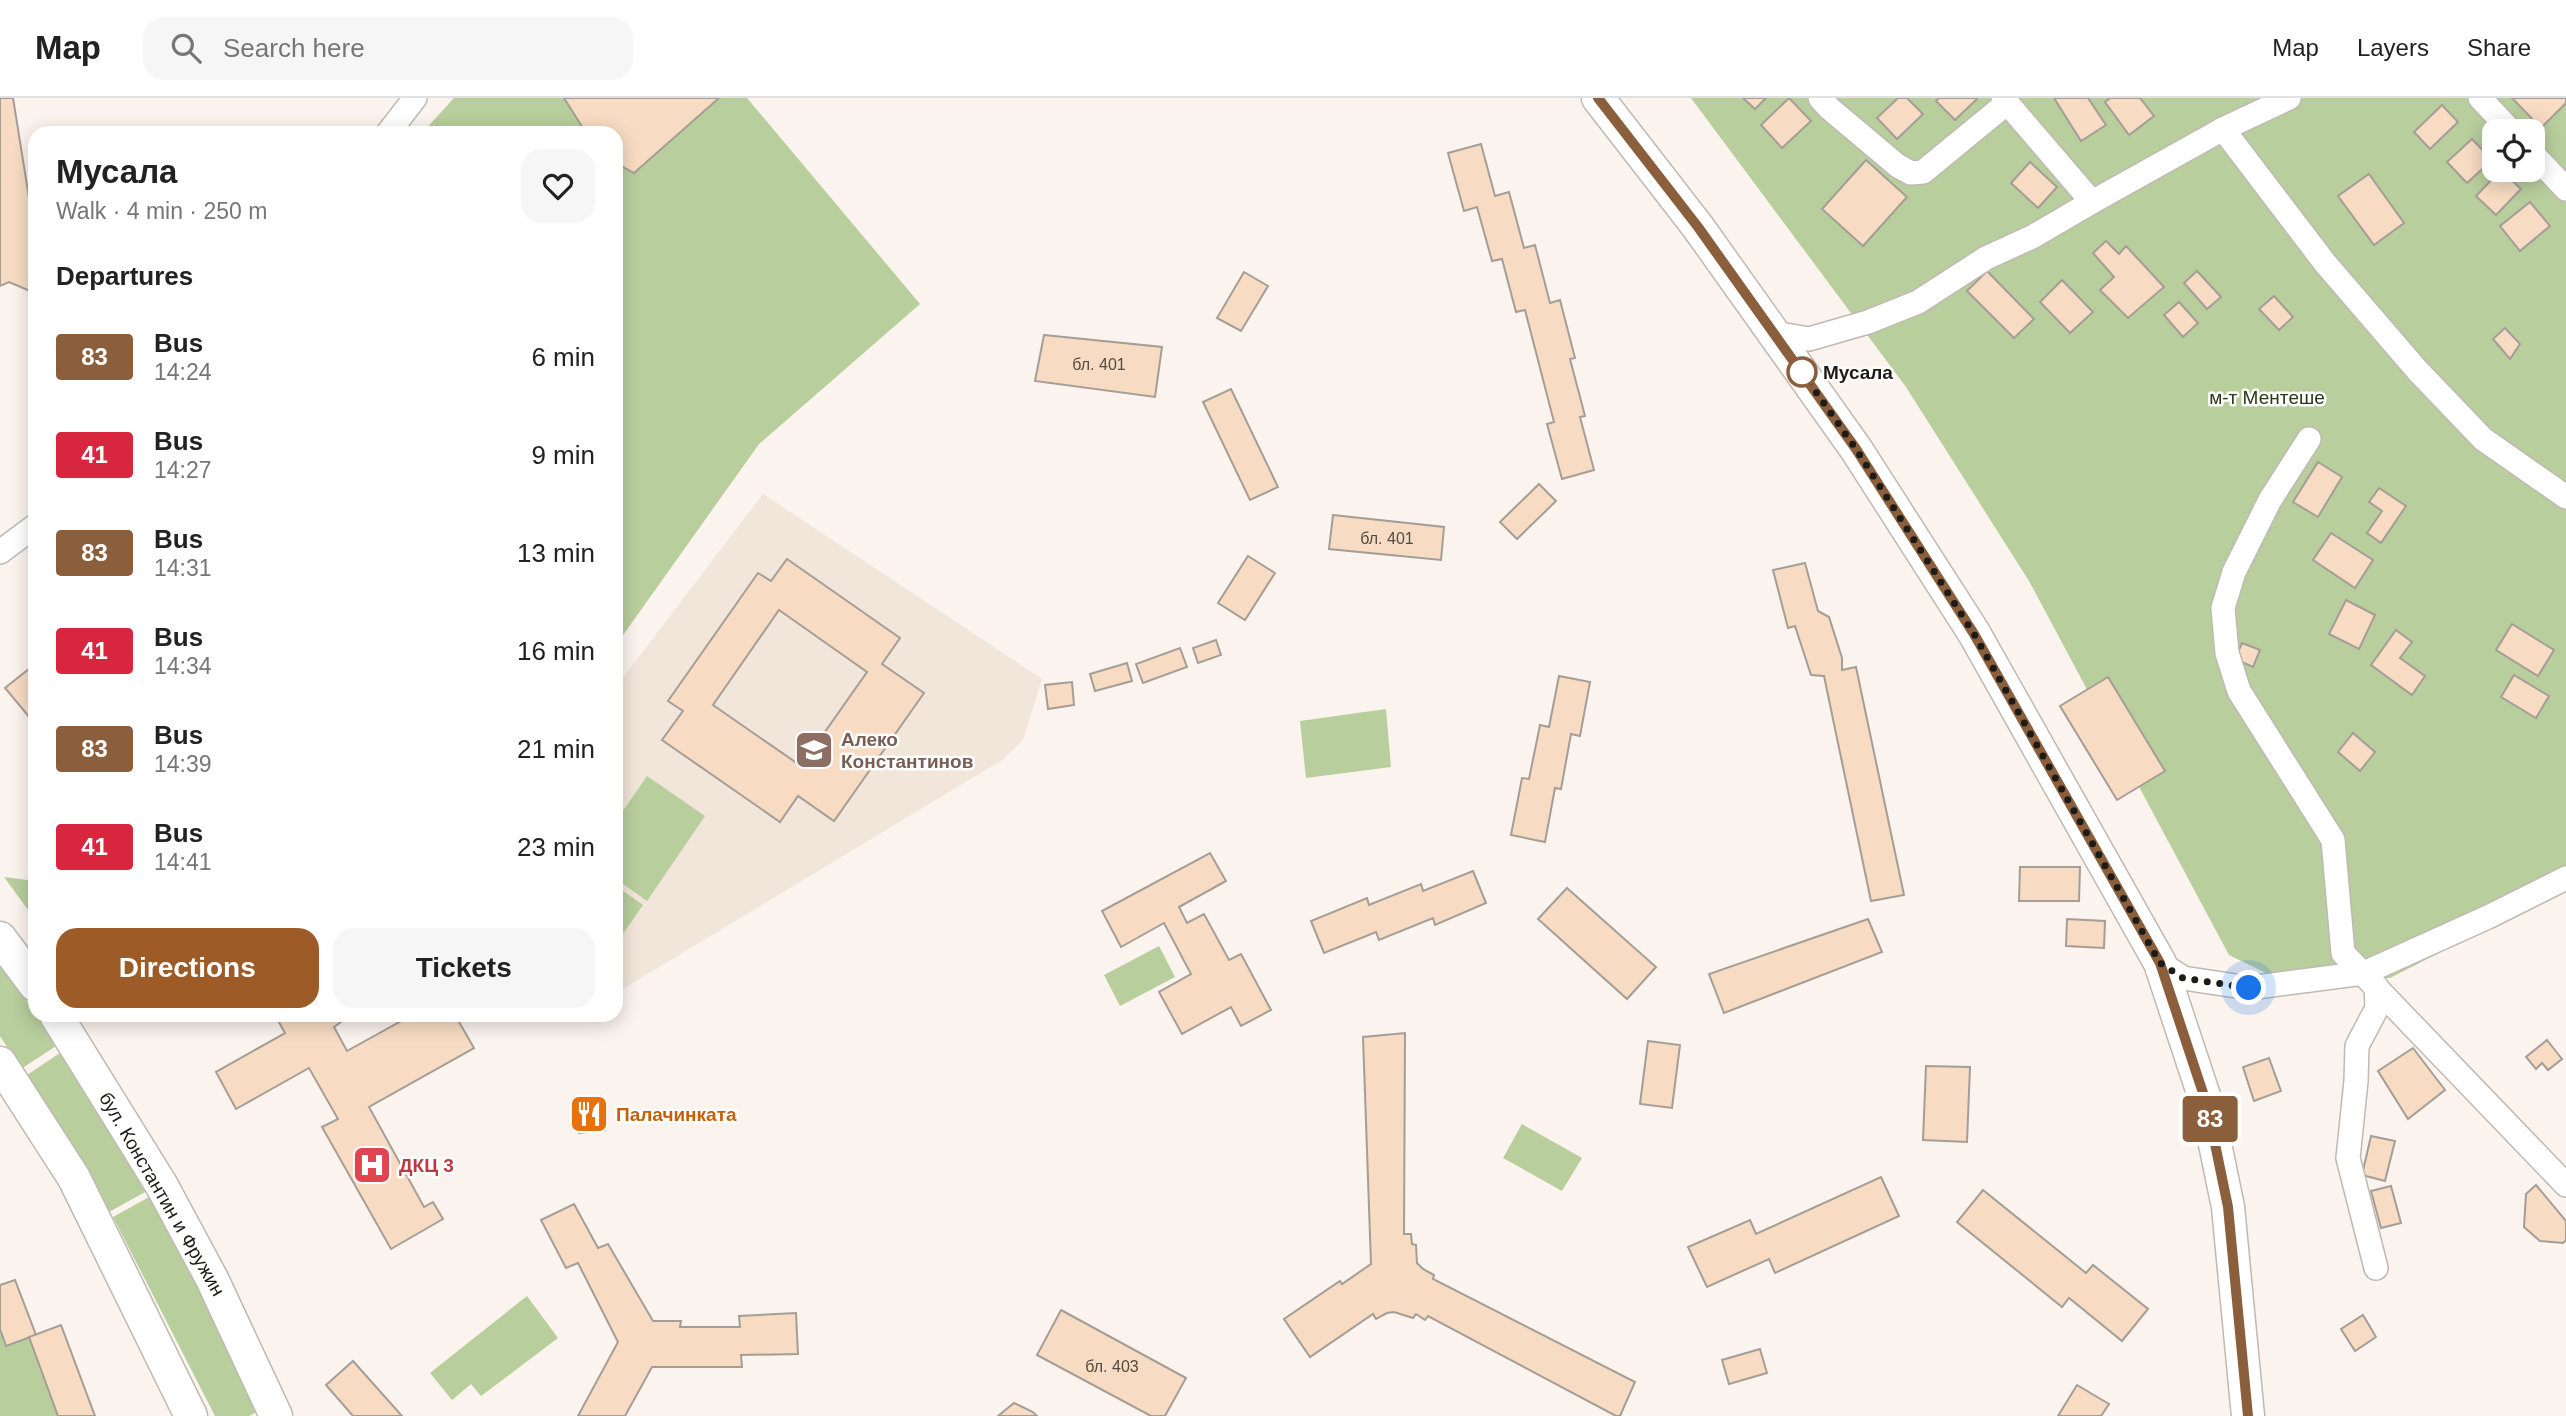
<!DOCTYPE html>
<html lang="en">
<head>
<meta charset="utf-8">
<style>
  body { margin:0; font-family:Helvetica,sans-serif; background:#f6f6f6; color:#222; height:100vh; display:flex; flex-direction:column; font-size:26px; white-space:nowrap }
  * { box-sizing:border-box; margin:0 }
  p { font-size:23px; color:#767676 }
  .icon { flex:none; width:38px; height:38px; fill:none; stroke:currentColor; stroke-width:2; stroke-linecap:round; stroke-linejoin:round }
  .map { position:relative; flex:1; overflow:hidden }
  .details { position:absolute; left:28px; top:28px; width:595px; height:896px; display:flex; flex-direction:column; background:#fff; border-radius:21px; box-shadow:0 4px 18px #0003 }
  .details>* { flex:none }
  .badge { padding:0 14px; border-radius:5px; font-size:24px; line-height:46px }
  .controls { position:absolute; left:2482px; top:21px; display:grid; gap:14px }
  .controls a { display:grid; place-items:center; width:63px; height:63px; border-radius:14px; background:#fff; box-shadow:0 4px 18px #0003; font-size:35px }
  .you { position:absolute; width:35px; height:35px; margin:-18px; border:5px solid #fff; border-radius:50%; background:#1a73e8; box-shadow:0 0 0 10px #1a73e833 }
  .map>.badge { position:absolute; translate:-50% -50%; box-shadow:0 0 0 4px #fff }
  h2 { padding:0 28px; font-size:26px; line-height:63px }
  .round { display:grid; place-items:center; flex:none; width:74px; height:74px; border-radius:21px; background:#f6f6f6 }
  .overview { display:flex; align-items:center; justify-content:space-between; height:119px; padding:0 28px }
  h1 { font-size:33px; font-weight:600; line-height:52px }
  .action { display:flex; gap:14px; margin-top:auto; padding:14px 28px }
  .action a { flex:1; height:80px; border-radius:21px; background:#9d5b28; color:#fff; font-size:28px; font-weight:600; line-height:80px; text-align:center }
  .action a+a { background:#f6f6f6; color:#222 }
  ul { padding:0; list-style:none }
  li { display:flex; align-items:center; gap:21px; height:98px; padding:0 28px }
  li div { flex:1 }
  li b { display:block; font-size:26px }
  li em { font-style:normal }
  li .badge { min-width:77px; font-weight:700; text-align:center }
  header { display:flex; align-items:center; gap:42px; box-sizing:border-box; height:98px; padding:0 35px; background:#fff; border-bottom:2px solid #e0e0e0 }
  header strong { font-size:33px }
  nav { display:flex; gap:38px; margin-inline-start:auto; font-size:24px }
  .search { width:490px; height:63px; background:#f6f6f6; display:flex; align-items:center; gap:18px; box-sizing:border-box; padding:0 24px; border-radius:21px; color:#767676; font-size:26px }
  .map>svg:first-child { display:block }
  .built { fill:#f2e5d9 }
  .green { fill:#b8ce9d; fill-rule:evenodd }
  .building { fill:#f7dbc2; stroke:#a49e97; stroke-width:2; fill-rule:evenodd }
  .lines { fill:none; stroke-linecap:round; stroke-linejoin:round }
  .street-casing { stroke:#c0b9b3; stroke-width:26 }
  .secondary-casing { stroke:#c0b9b3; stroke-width:35 }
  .street { stroke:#fff; stroke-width:23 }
  .secondary { stroke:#fff; stroke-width:32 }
  .line-casing { stroke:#fff; stroke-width:16 }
  .line { stroke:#8b5e3c; stroke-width:10 }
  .walk { stroke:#1d1b18; stroke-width:7; stroke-dasharray:0 12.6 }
  .stop-dot { fill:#fff; stroke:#8b5e3c; stroke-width:3.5 }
  .labels { text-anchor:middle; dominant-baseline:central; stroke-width:5; stroke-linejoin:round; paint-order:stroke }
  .number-label { font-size:16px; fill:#544b42 }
  .stop-label { font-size:19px; font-weight:bold; fill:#1d1b18; stroke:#fff; text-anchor:start }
  .park-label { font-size:19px; fill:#2b3816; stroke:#fff }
  .education-label { font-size:19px; font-weight:bold; fill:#785e54; stroke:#fff; text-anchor:start }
  .food-label { font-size:19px; font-weight:bold; fill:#c56008; stroke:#fff; text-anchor:start }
  .health-label { font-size:19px; font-weight:bold; fill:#be3a42; stroke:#fff; text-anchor:start }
  .street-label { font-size:19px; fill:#1d1b18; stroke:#fff }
</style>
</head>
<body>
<header>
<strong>Map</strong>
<div class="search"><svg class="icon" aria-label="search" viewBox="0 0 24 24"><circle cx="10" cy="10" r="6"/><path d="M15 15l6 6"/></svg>Search here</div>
<nav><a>Map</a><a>Layers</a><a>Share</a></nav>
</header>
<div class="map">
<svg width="2566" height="1318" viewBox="0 0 2566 1318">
  <rect width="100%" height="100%" fill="#fbf3ed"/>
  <path class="built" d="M763 396 1042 581 1023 642 1002 662 616 895V589Z"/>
  <g class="green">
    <path d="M454 0H747L920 206 759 346 616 547V35H422Z"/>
    <path d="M1691 0H2566V790L2390 880 2280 882 2229 857 2029 483 1906 289ZM2494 33H2532V72H2494Z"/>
    <path d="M1386 611 1391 669 1306 680 1300 623Z"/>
    <path d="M647 678 705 718 647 803 616 781V723Z"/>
    <path d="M4 779 35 783V821L31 816Z"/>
    <path d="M616 788 643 807 618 843 616 842Z"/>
    <path d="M1159 848 1175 879 1120 908 1104 877Z"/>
    <path d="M0 867 59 946 21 971 0 938Z"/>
    <path d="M63 953 145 1094 109 1114 27 977Z"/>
    <path d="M1522 1026 1582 1060 1562 1093 1503 1060Z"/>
    <path d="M151 1098 196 1179 261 1312 249 1318H215L113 1119Z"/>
    <path d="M527 1198 558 1240 481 1298 471 1286 452 1302 430 1275Z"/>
    <path d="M0 1231 6 1247 29 1239 58 1318H0Z"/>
  </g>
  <g class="building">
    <path d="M0 0H13L35 137V195L9 184 0 188Z"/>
    <path d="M564 0H719L634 75 616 65V35H586Z"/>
    <path d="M1743 0H1766L1755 11Z"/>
    <path d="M1789 0 1811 23 1782 50 1761 27Z"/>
    <path d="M1898 0H1907L1923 16 1897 41 1877 20Z"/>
    <path d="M1939 0H1977V1L1955 22 1936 3Z"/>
    <path d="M2054 0H2088L2106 27 2081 43Z"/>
    <path d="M2110 0H2140L2154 18 2129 37 2105 4Z"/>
    <path d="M2512 0H2566V5L2541 30Z"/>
    <path d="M2442 7 2458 24 2430 51 2414 34Z"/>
    <path d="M2472 41 2492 62 2467 85 2447 64Z"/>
    <path d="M1481 46 1495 98 1509 94 1524 150 1535 147 1550 205 1560 202 1575 260 1570 261 1585 318 1580 319 1594 372 1562 381 1547 326 1554 324 1525 212 1516 214 1502 161 1492 163 1477 109 1464 113 1448 55Z"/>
    <path d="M1866 62 1907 99 1863 148 1822 111Z"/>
    <path d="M2030 64 2057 89 2038 110 2011 85Z"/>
    <path d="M2501 72 2521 91 2496 117 2476 98Z"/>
    <path d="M2369 76 2404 125 2374 147 2338 98Z"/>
    <path d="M2530 104 2550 128 2520 153 2500 128Z"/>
    <path d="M2106 143 2119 156 2126 148 2164 189 2128 220 2100 192 2114 179 2093 155Z"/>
    <path d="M1987 173 2034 221 2014 240 1967 193Z"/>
    <path d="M2197 173 2221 199 2207 211 2184 185Z"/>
    <path d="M1244 174 1268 188 1241 233 1217 220Z"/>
    <path d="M2062 182 2093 214 2070 235 2040 204Z"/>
    <path d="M2274 198 2293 219 2279 232 2259 211Z"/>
    <path d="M2179 204 2198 225 2183 239 2164 217Z"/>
    <path d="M2505 230 2520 246 2510 261 2493 241Z"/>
    <path d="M1044 237 1162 249 1155 299 1035 283Z"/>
    <path d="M1231 291 1278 389 1250 402 1203 304Z"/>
    <path d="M2318 364 2342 379 2318 419 2293 404Z"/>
    <path d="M1539 386 1556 403 1517 441 1500 424Z"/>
    <path d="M2379 390 2406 408 2381 445 2367 435 2382 413 2369 404Z"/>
    <path d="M1333 417 1444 429 1441 462 1329 451Z"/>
    <path d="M2331 435 2373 462 2355 490 2313 462Z"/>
    <path d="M1248 458 1275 475 1245 522 1218 505Z"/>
    <path d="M787 461 900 540 882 566 924 595 834 723 798 698 780 724 662 642 683 613 668 603 758 475 771 483ZM779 512 867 574 801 668 713 607Z"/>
    <path d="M1805 465 1818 513 1829 519 1842 560V572L1856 569 1904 797 1871 803 1824 578 1811 577 1795 528 1788 530 1773 472Z"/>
    <path d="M2346 502 2375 517 2359 551 2329 536Z"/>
    <path d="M2512 526 2554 552 2538 578 2496 552Z"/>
    <path d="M2396 532 2412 544 2400 560 2425 578 2412 597 2371 567Z"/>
    <path d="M1216 542 1221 557 1198 565 1193 550Z"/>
    <path d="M2242 545 2260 552 2253 569 2235 561Z"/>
    <path d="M1180 550 1187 569 1143 585 1136 566Z"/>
    <path d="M1127 565 1132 583 1095 593 1090 576Z"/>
    <path d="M35 566V626L5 590Z"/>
    <path d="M2514 577 2549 598 2536 620 2501 599Z"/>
    <path d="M1559 578 1590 584 1580 638 1571 636 1561 691 1555 690 1545 744 1511 737 1522 680 1529 681 1540 627 1549 629Z"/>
    <path d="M2108 579 2165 673 2117 702 2060 608Z"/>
    <path d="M1072 584 1074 607 1048 611 1045 587Z"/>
    <path d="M2353 635 2375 654 2360 673 2338 654Z"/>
    <path d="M1210 755 1226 783 1179 809 1187 825 1204 816 1229 862 1241 856 1271 912 1241 928 1231 909 1182 936 1159 894 1191 876 1164 825 1121 849 1102 813Z"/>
    <path d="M2020 769H2080L2079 803H2019Z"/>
    <path d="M1473 773 1486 805 1435 827 1433 820 1379 842 1376 834 1324 855 1311 823 1367 800 1369 807 1421 786 1423 793Z"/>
    <path d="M1567 790 1656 869 1627 901 1538 821Z"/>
    <path d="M1868 821 1882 854 1724 915 1709 876Z"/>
    <path d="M2067 821 2105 823 2104 850 2066 848Z"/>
    <path d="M275 917H337L341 924 334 929 347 953 412 917H455L474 950 369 1009 424 1109 433 1104 443 1121 391 1151 322 1029 338 1021 309 970 236 1011 216 974 285 935Z"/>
    <path d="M1405 935 1404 1136H1411L1412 1146 1416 1147 1417 1165 1423 1171 1434 1177 1433 1181 1635 1284 1620 1318H1616L1428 1218 1425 1222 1416 1216 1413 1220 1394 1214 1387 1215 1376 1221 1373 1216 1310 1259 1284 1221 1340 1183 1342 1186 1371 1166 1363 939Z"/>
    <path d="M2547 942 2562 961 2548 972 2542 965 2536 971 2526 959Z"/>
    <path d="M1648 943 1680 947 1672 1010 1640 1006Z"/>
    <path d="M2413 950 2445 992 2408 1021 2378 973Z"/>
    <path d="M2269 960 2281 993 2254 1003 2243 969Z"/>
    <path d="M1926 968 1970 969 1967 1044 1923 1042Z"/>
    <path d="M600 998 605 1032 579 1035 574 1001Z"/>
    <path d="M2371 1038 2395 1043 2385 1083 2362 1077Z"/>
    <path d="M1881 1079 1899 1118 1775 1175 1769 1161 1707 1189 1688 1149 1750 1122 1756 1136Z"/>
    <path d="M2536 1087 2566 1123V1142L2563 1145 2540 1143 2524 1129 2526 1096Z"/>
    <path d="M2391 1088 2401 1125 2381 1130 2371 1093Z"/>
    <path d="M1983 1092 2086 1175 2093 1167 2148 1211 2122 1243 2069 1200 2062 1209 1957 1124Z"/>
    <path d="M574 1106 598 1150 608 1146 653 1223H681L680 1229H740L739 1218 796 1215 798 1256 741 1257 742 1269H652L625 1318H578L618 1244 578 1165 566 1170 541 1122Z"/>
    <path d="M15 1182 36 1237 6 1248 0 1231V1187Z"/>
    <path d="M1061 1212 1186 1280 1165 1318H1151L1037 1257Z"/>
    <path d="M2363 1217 2376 1239 2355 1253 2341 1231Z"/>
    <path d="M61 1227 95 1318H58L29 1239Z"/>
    <path d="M1760 1251 1767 1275 1729 1286 1722 1262Z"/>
    <path d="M353 1263 402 1318H353L326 1287Z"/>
    <path d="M2077 1287 2109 1306 2101 1318H2058Z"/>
    <path d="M1014 1305 1033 1314 1037 1318H998Z"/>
  </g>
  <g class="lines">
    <g class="street-casing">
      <g id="street">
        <path d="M1820 0 1829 10 1898 68 1911 75 1923 74 2007 5"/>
        <path d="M2003 0 2092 104 2223 31 2289 0"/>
        <path d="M2480 0 2511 33"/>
        <path d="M2223 31 2325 165 2417 272 2483 341 2566 399"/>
        <path d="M388 35 415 0"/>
        <path d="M2532 55 2566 91"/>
        <path d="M1774 235 1809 241 1868 224 1918 204 1986 160 2032 139 2092 104"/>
        <path d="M2309 341 2270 402 2234 474 2223 510 2227 555 2239 593 2333 742 2343 855 2566 1087"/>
        <path d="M0 454 35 428"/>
        <path d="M2160 865 2183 880 2249 890 2364 875 2488 819 2566 780"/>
        <path d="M2376 1170 2348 1060 2356 983 2357 948 2377 910 2376 888"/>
      </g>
    </g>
    <g class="secondary-casing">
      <g id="secondary">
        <path d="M1598 0 1698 129 1856 351 1974 535 2160 865 2207 1007 2228 1109 2248 1318"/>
        <path d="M0 840 35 887"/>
        <path d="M56 917 162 1088 212 1181 276 1318"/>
        <path d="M0 965 74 1080 191 1318"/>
      </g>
    </g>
    <use href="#street" class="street"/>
    <use href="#secondary" class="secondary"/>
  </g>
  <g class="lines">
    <g class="line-casing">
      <path id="line" d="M1598 0 1698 129 1856 351 1974 536 2160 865 2207 1007 2228 1109 2248 1318"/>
    </g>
    <use href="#line" class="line"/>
    <path class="walk" d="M1802 274 1856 351 1974 536 2160 865 2183 880 2249 890"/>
  </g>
  <defs>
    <g id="school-square" transform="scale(2.0125)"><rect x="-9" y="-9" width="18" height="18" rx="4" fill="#8d6e63" stroke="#fff"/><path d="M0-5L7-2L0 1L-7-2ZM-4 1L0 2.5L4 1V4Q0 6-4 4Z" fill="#fff"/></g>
    <g id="restaurant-square" transform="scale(2.0125)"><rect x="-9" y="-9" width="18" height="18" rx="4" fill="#e8710a" stroke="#fff"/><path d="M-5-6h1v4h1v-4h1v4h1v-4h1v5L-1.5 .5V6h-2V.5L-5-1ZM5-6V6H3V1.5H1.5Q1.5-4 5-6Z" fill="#fff"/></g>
    <g id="hospital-square" transform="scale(2.0125)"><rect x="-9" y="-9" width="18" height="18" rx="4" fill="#e0444e" stroke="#fff"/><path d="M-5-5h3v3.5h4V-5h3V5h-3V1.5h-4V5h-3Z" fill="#fff"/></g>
  </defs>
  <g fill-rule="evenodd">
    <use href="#school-square" x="814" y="652"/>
    <use href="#restaurant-square" x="589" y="1016"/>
    <use href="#hospital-square" x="372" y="1067"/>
  </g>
  <circle class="stop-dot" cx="1802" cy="274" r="14"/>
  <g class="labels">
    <g class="number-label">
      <text x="1099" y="266">бл. 401</text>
      <text x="1387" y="440">бл. 401</text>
      <text x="1112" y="1268">бл. 403</text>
    </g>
    <g class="stop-label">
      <text x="1823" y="274">Мусала</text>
    </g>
    <g class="park-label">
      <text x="2267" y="299">м-т Ментeше</text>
    </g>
    <g class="education-label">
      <text x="841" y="641">Алеко<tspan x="841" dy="22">Константинов</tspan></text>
    </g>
    <g class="food-label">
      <text x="616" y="1016">Палачинката</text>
    </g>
    <g class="health-label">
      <text x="399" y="1067">ДКЦ 3</text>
    </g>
    <g class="street-label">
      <text transform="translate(162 1096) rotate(60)">бул. Константин и Фружин</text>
    </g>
  </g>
</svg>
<div class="controls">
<a><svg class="icon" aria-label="locate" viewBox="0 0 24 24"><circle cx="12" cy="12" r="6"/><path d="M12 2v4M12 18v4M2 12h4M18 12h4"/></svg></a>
</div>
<div class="you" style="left:2249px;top:890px"></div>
<b class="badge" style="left:2210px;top:1021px;background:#8b5e3c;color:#fff">83</b>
<section class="details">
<div class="overview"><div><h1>Мусала</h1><p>Walk · 4 min · 250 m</p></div><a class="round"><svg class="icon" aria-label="heart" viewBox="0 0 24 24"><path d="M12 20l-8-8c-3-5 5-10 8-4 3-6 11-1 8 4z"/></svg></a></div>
<h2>Departures</h2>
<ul>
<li><span class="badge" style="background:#8b5e3c;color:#fff">83</span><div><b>Bus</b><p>14:24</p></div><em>6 min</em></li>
<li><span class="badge" style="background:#d7263d;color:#fff">41</span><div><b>Bus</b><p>14:27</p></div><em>9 min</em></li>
<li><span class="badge" style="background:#8b5e3c;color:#fff">83</span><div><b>Bus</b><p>14:31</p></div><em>13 min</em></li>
<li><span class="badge" style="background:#d7263d;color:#fff">41</span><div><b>Bus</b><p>14:34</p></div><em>16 min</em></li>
<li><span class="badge" style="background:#8b5e3c;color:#fff">83</span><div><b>Bus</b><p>14:39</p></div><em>21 min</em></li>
<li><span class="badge" style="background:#d7263d;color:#fff">41</span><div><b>Bus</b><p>14:41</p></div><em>23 min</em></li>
</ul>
<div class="action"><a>Directions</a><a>Tickets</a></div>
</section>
</div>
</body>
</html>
